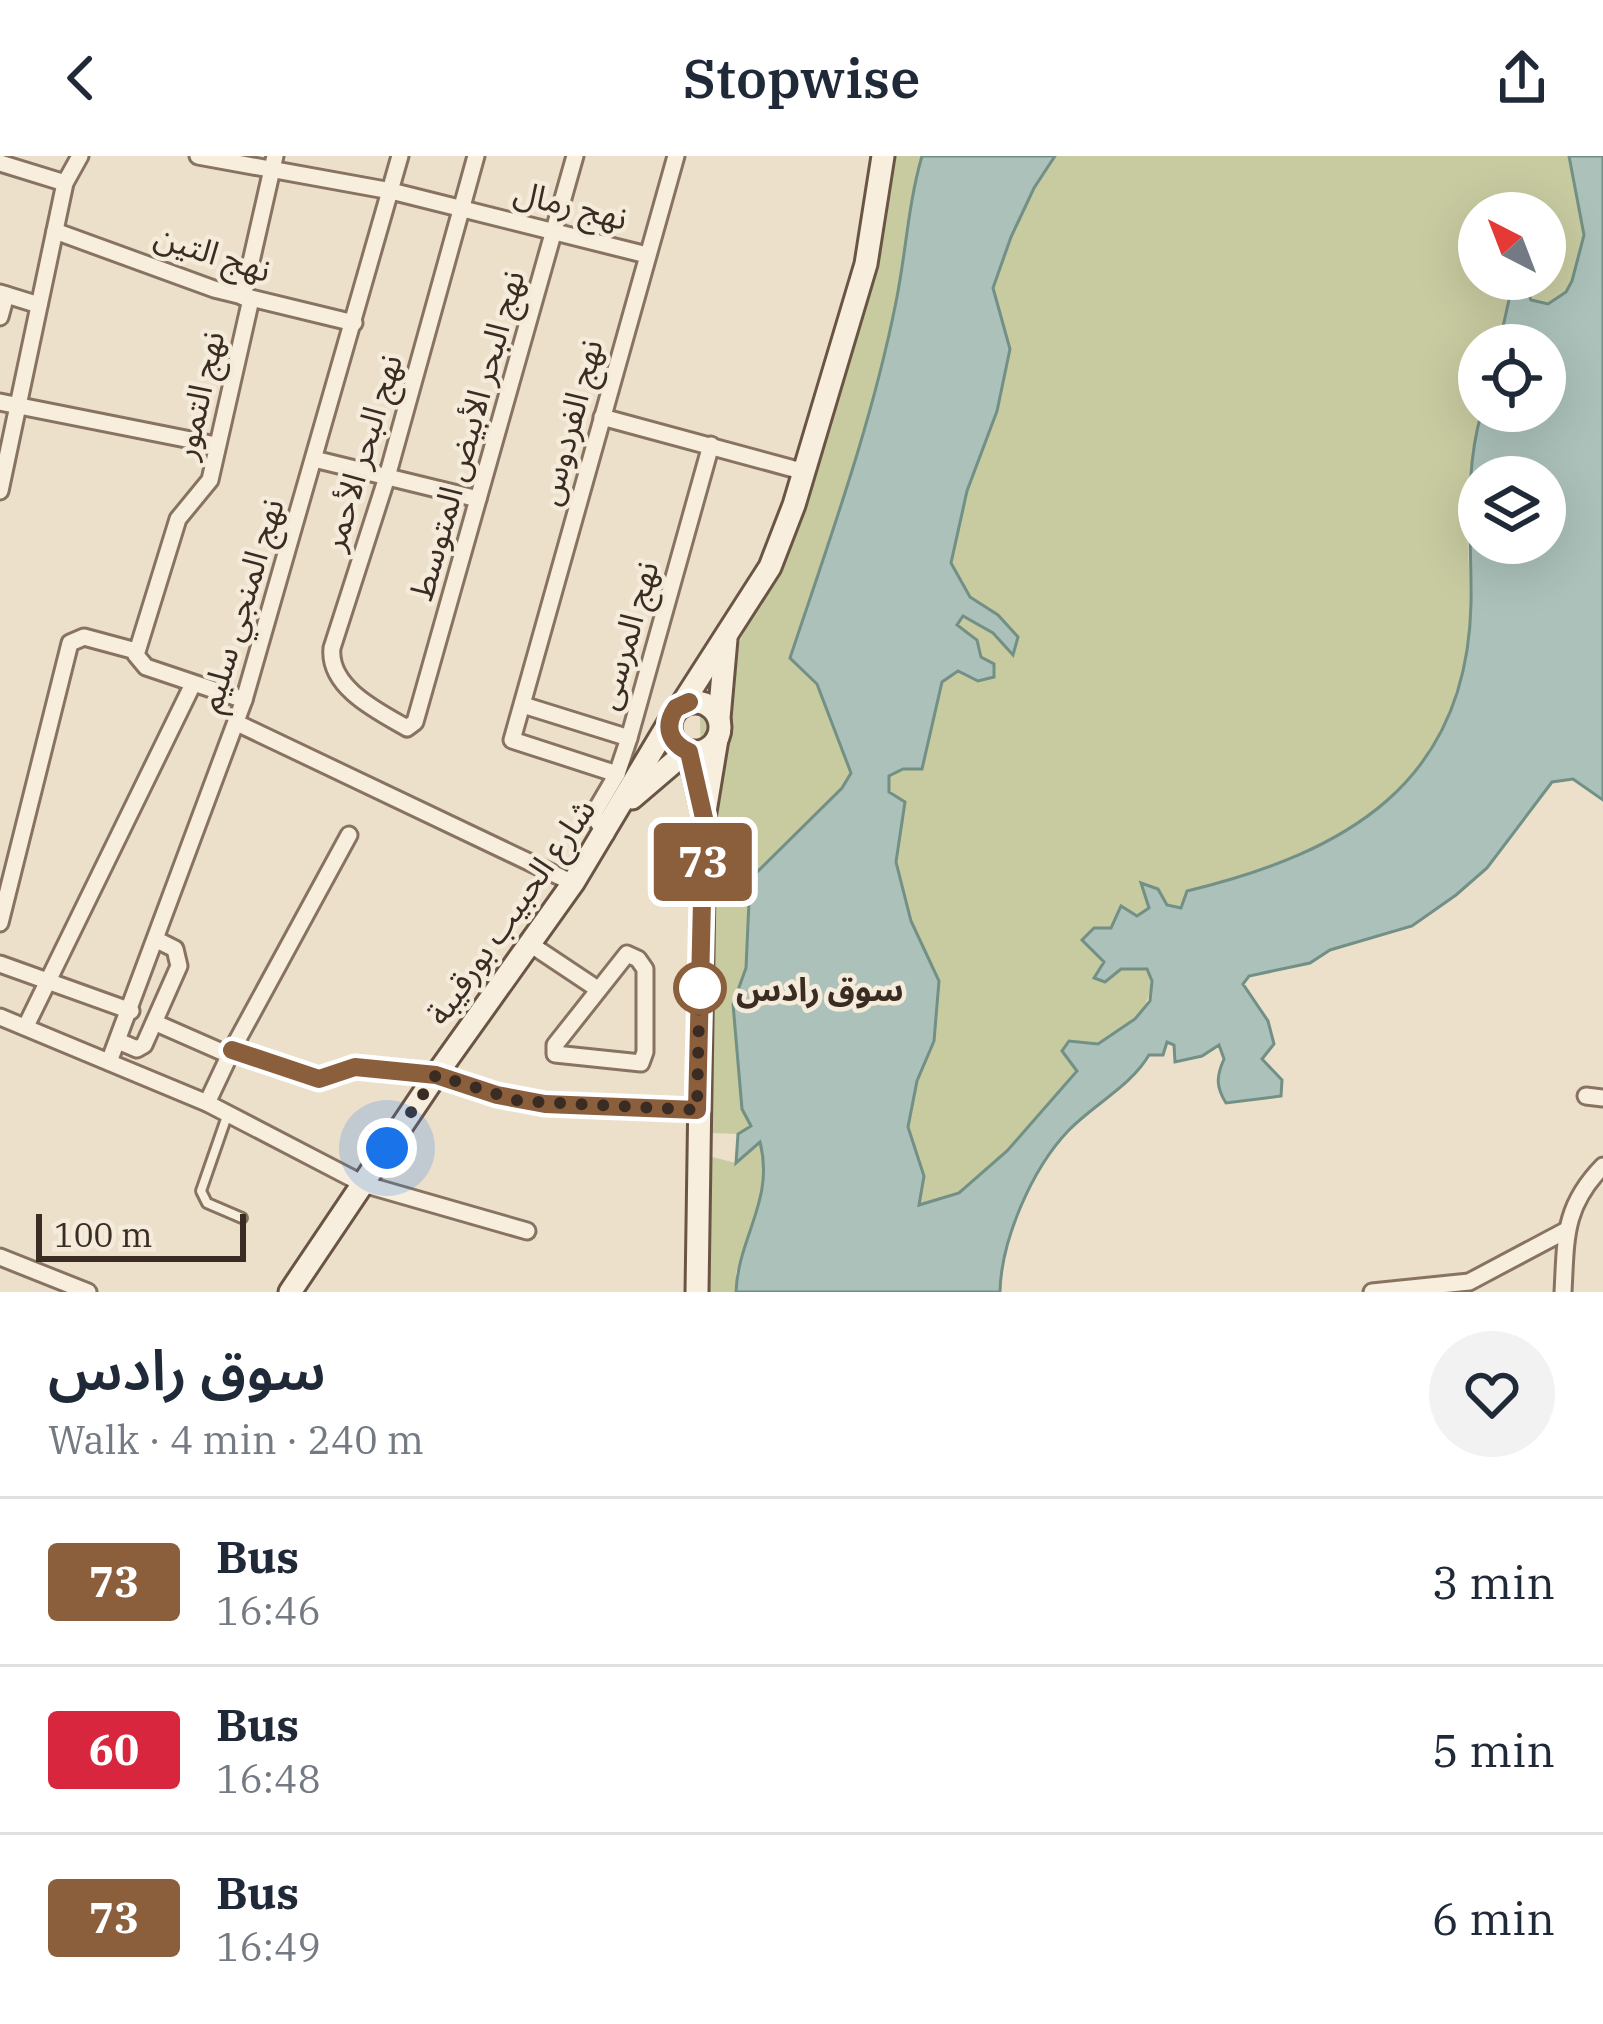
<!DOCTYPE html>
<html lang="en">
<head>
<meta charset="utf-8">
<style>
  body { margin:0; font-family:"IBM Plex Serif","Noto Sans Arabic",serif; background:#f2f2f3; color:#1f2937; height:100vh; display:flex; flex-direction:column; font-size:45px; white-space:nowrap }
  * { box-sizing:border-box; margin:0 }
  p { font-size:39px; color:#747a83 }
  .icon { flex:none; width:66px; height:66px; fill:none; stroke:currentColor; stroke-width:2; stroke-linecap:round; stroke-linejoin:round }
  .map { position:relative; height:1136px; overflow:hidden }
  .details { display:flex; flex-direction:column; background:#fff; flex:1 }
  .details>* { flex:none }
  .badge { padding:0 24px; border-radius:9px; font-size:42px; line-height:78px }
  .needle { width:78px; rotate:318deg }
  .controls { position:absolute; left:1458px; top:36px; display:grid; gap:24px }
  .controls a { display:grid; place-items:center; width:108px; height:108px; border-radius:50%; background:#fff; box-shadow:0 12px 48px #0002; font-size:60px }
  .scale { position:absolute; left:36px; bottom:30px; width:210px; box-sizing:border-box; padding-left:12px; border:6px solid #3a2c23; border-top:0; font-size:33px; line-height:42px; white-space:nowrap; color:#3a2c23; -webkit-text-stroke:9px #f4ebdb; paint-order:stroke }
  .you { position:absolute; width:60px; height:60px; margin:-30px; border:9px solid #fff; border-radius:50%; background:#1a73e8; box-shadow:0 0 0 18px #1a73e833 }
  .map>.badge { position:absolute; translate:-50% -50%; box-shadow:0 0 0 6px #fff }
  .round { display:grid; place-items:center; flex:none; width:126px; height:126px; border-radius:63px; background:#f2f2f3 }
  .headline { display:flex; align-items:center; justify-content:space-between; height:204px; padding:0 48px }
  h1 { font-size:57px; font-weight:600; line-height:90px }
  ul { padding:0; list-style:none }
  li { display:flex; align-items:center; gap:36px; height:168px; padding:0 48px; border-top:3px solid #e0e1e3 }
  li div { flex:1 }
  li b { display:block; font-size:45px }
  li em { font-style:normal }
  li .badge { min-width:132px; font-weight:700; text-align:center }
  header { display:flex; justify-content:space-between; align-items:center; height:156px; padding:0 48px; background:#fff; font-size:54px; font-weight:600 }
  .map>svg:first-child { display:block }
  .green { fill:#c8caa0; fill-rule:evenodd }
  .water { fill:#abc1b9; stroke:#729086; stroke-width:3; fill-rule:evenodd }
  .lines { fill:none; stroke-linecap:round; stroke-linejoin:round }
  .lane-casing { stroke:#887360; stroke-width:14 }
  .street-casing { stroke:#887360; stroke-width:21 }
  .secondary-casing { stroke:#6a5443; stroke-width:27 }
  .lane { stroke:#f7eede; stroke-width:8 }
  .street { stroke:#f7eede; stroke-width:15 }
  .secondary { stroke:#f7eede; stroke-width:21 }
  .line-casing { stroke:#fff; stroke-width:27 }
  .line { stroke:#8b5e3c; stroke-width:18 }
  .walk { stroke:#3a2c23; stroke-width:12; stroke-dasharray:0 21.6 }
  .stop-dot { fill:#fff; stroke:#8b5e3c; stroke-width:6 }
  .labels { text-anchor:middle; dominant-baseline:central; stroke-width:9; stroke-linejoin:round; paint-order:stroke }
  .street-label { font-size:33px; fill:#3a2c23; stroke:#f4ebdb }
  .stop-label { font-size:33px; font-weight:bold; fill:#3a2c23; stroke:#f4ebdb; text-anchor:start }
</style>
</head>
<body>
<header><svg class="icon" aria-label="back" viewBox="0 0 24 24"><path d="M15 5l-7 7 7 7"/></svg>Stopwise<svg class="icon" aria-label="share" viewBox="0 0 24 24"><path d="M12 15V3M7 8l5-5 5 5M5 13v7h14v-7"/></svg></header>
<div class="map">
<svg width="1603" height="1136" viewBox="0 0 1603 1136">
  <rect width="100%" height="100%" fill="#ece0cb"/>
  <g class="green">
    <path d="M889 0H922C908 48 906 97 896 146 872 267 829 385 790 502L817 528 851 617 842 632 750 723 746 812 733 849 752 971 738 978 710 977 700 561 762 442Z"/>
    <path d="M1055 0H1569L1584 79 1572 125 1566 136 1548 148 1531 144 1528 130 1508 141 1499 189H1479C1479 211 1482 242 1481 259 1478 292 1467 326 1467 359 1467 405 1474 451 1467 497 1448 643 1315 704 1187 735L1181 753C1163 748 1152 750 1137 760L1121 751C1109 774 1109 800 1095 821L1121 813 1147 812C1165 860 1102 886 1069 906L1078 915 1007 995 959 1037 919 1049 924 1020 908 971 917 925 934 885 939 826 911 765 896 705 905 646 889 636V620L903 613 923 612 942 526 958 515 978 525C982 496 979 486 957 468L963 459 993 477 1012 498 1018 481 998 459 970 441 951 407 967 335 997 255 1010 193 993 132 1011 81 1034 32ZM1479 57H1545V123H1479Z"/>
    <path d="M761 985 767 1017 736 1116V1136H701L704 999 736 1007Z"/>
  </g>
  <path class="water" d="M922 0H1055L1034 32 1011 81 993 132 1010 193 997 255 967 335 951 407 970 441 998 459 1018 481 1013 499 993 477 963 460 957 469 977 484 981 501 994 508V521L978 525 958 515 942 526 922 613H903L889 620V636L905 646 896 706 911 765 939 825 934 885 917 925 908 971 924 1020 919 1049 959 1037 1007 995 1077 915 1062 895 1069 885 1098 888 1135 863 1150 845 1152 825 1147 813H1121L1105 826 1094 822 1104 806 1082 784 1094 772H1111L1121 750 1137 760 1149 752 1141 727 1158 733 1167 749 1181 752 1187 735C1345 697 1467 628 1471 448 1472 382 1463 319 1482 255H1545V189H1499L1512 130 1523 125 1531 144 1548 148 1566 136 1572 125 1584 79 1569 0H1603V644L1573 623 1552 626 1487 712 1456 739 1412 770 1330 794 1310 807 1249 820 1243 828 1268 865 1274 888 1262 903 1282 924 1281 940 1226 947C1216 931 1216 921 1224 903L1219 889 1202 900 1175 906 1174 889 1167 886 1163 899H1149C1130 931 1094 948 1068 975 1032 1013 1001 1084 1000 1136H736C738 1081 775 1044 760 986L736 1007 738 978 751 970 742 953 733 848 746 812 750 723 842 632 851 617 817 528 790 502C829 385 872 267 896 146 906 97 908 48 922 0ZM1479 321H1545V387H1479Z"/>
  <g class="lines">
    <g class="lane-casing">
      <path id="lane" d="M227 960 201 1035 207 1047 242 1062"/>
    </g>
    <g class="street-casing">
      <g id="street">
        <path d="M198 0 391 35 647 99"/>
        <path d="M476 0 387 321 332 492C328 531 377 555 407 572L415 566 575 0"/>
        <path d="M0 7 65 27"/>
        <path d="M55 75 214 133 354 167"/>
        <path d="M0 137 39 149"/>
        <path d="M243 141 275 0"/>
        <path d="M0 161 6 139"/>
        <path d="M0 246 216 289"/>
        <path d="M602 261 805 316"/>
        <path d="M314 303 478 343"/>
        <path d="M0 335 65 27 80 0"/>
        <path d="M244 544 146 511 136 499 178 363 210 324 251 143"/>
        <path d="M523 549 629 582"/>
        <path d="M237 567 573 727"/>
        <path d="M617 618 512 584 676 0"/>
        <path d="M606 678 593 659 617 618 629 582 711 289"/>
        <path d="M0 767 70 487 84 481 136 495"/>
        <path d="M530 788 596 832"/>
        <path d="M627 798 638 803 645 813V896L641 907 555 898V889Z"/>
        <path d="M0 808 131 855"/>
        <path d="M0 861 207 947 363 1028 527 1075"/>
        <path d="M156 867 229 899"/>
        <path d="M26 870 193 528"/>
        <path d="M118 885 137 893 144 889 179 810 175 793 157 784"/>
        <path d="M232 894 319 923 354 911 436 919 497 939 545 948 697 954"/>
        <path d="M109 906 244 544 400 0"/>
        <path d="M1586 940 1603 942"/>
        <path d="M207 947 232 894 349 679"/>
        <path d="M0 1101 88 1136"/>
        <path d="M1372 1136 1469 1126 1567 1074"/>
        <path d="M1563 1136C1566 1082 1563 1051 1603 1010"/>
      </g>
    </g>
    <g class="secondary-casing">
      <g id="secondary">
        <circle cx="695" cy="571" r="25"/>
        <path d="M682 548 770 411 794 349 866 108 883 0"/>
        <path d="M719 562 726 483"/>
        <path d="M689 596 704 661"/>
        <path d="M632 642 687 595"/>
        <path d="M290 1136 436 919 573 727 670 565"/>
        <path d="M697 1136 704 662 717 583"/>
      </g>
    </g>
    <use href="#lane" class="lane"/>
    <use href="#street" class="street"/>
    <use href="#secondary" class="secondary"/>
  </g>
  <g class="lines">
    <g class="line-casing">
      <path id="line" d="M232 894 319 923 355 911 436 919 497 939 545 948 697 954 704 662 689 596C670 587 663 571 676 552L689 546"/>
    </g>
    <use href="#line" class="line"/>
    <path class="walk" d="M387 992 436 919 519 945 697 954 700 811V832"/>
  </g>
  <circle class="stop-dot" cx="700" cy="832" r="24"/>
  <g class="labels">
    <g class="street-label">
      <text transform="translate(571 48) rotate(14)">نهج رمال</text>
      <text transform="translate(213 96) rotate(18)">نهج التين</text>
      <text transform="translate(198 239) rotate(-77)">نهج التمور</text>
      <text transform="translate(569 266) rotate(-75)">نهج الفردوس</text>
      <text transform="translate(466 279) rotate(-74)">نهج البحر الأبيض المتوسط</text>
      <text transform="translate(361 296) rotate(-73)">نهج البحر الأحمر</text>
      <text transform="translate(240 449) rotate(-73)">نهج المنجي سليم</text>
      <text transform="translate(626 479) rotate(-74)">نهج المرسى</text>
      <text transform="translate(510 755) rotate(-55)">شارع الحبيب بورقيبة</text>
    </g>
    <g class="stop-label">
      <text x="736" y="832">سوق رادس</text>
    </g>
  </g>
</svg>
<div class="controls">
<a><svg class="needle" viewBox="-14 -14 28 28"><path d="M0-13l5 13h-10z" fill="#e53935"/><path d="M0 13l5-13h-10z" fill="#747a83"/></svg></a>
<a><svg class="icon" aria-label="locate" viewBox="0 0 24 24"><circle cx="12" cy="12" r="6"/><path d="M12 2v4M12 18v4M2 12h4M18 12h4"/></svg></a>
<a><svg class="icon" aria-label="layers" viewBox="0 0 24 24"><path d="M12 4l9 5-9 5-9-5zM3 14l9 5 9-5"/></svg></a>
</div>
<div class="scale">100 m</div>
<div class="you" style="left:387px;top:992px"></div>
<b class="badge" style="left:703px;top:706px;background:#8b5e3c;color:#fff">73</b>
</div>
<section class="details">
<div class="headline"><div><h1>سوق رادس</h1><p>Walk · 4 min · 240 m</p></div><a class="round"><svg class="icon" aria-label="heart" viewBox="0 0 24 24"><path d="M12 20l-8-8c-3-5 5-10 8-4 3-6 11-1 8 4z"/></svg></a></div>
<ul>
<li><span class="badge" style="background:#8b5e3c;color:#fff">73</span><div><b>Bus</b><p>16:46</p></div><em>3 min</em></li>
<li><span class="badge" style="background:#d7263d;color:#fff">60</span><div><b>Bus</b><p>16:48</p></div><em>5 min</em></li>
<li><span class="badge" style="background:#8b5e3c;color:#fff">73</span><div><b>Bus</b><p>16:49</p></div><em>6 min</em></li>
</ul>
</section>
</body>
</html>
